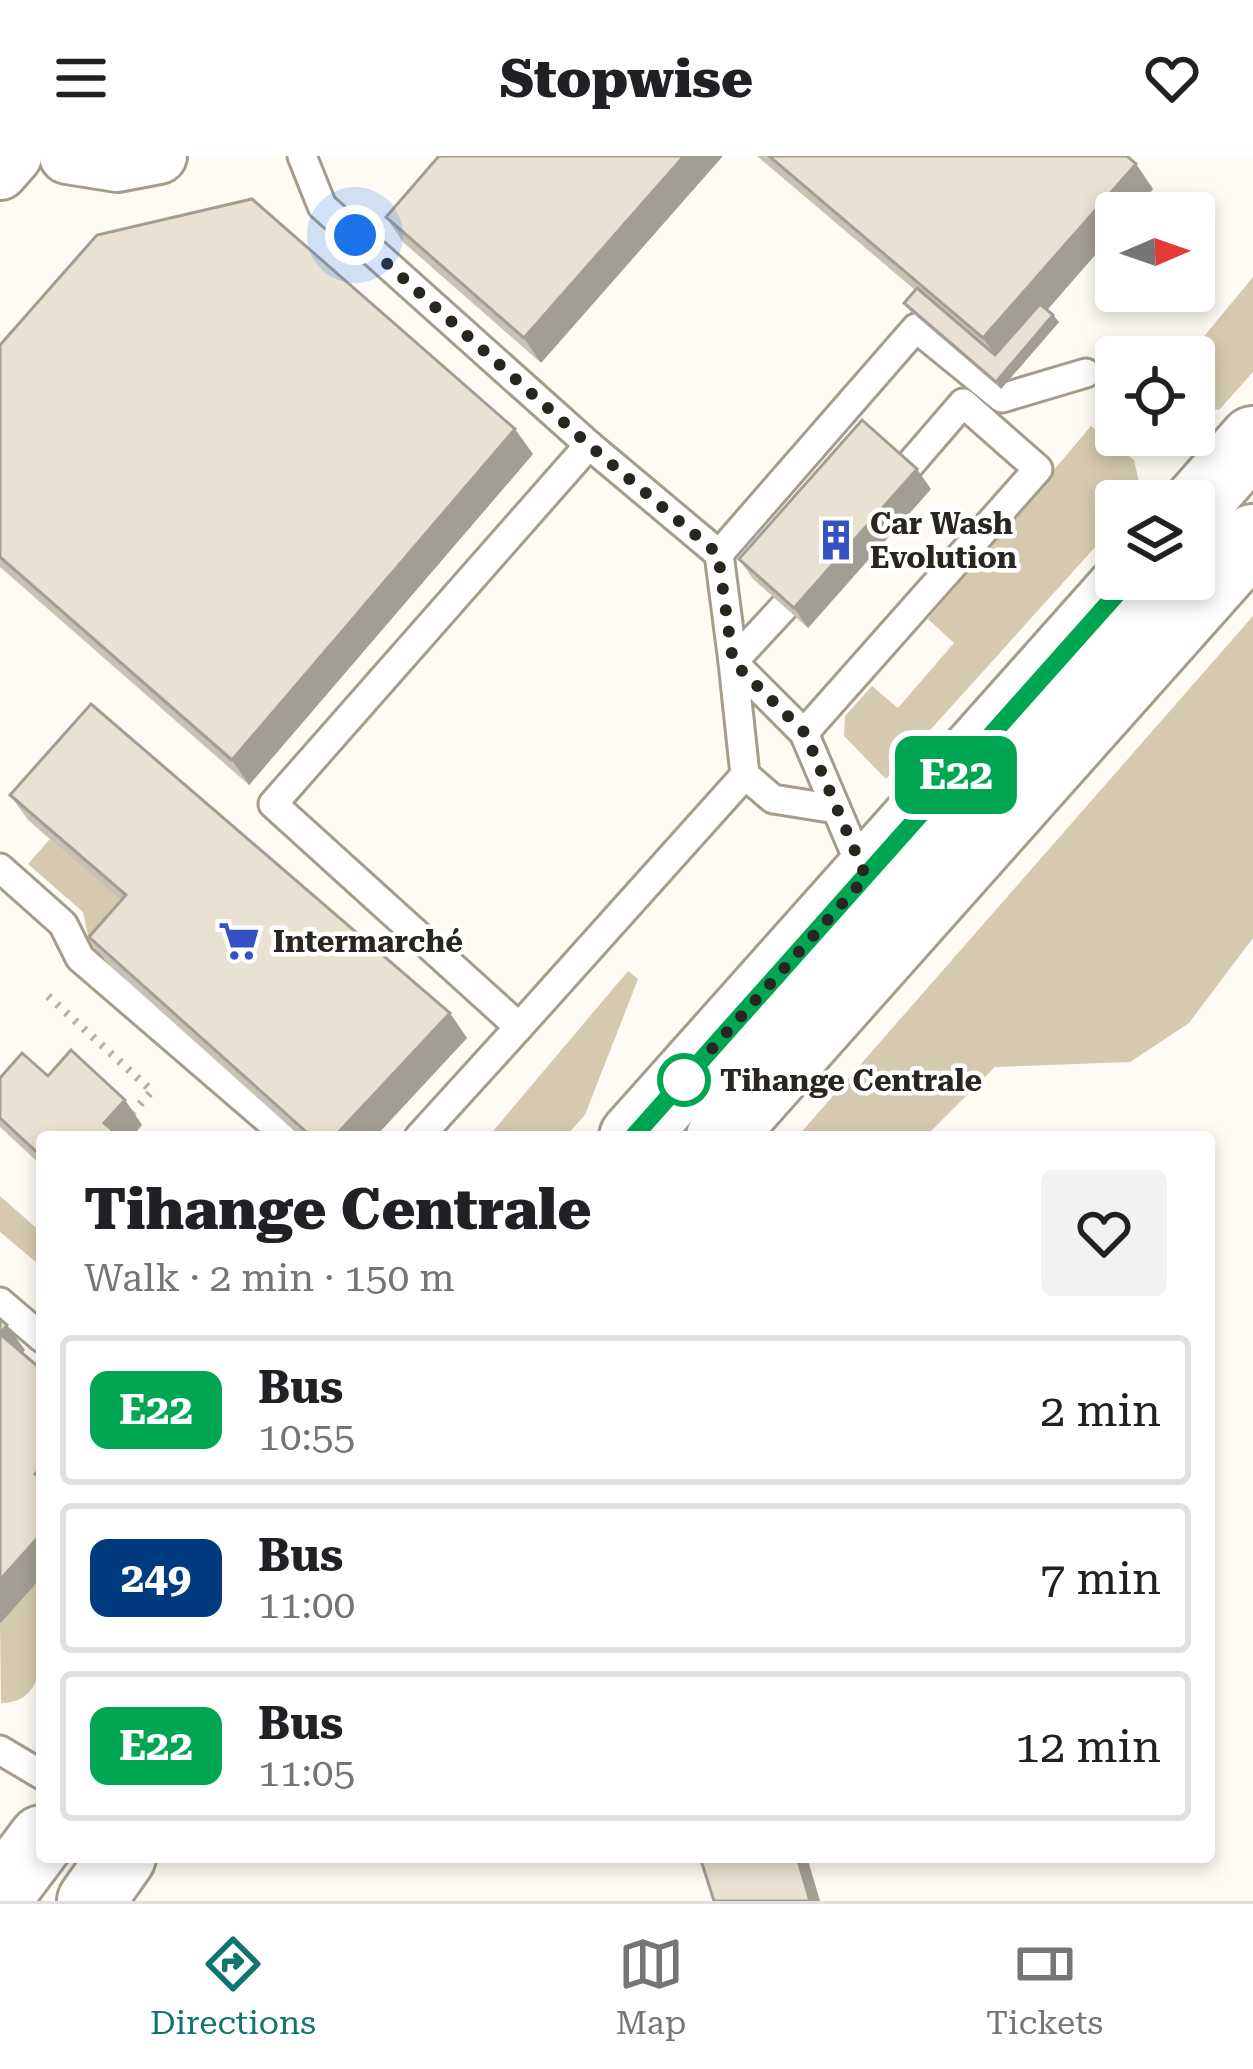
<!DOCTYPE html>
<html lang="en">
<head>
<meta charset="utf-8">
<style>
  body { margin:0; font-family:"Roboto Serif",serif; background:#f2f2f2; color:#202124; height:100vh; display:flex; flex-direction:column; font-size:45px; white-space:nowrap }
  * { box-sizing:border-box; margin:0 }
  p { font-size:39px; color:#757577 }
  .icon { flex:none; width:66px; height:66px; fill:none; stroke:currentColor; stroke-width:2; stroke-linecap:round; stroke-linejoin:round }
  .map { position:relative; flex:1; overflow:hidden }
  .details { position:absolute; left:36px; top:975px; width:1179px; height:732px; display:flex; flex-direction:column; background:#fff; border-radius:12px; box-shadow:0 6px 18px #0003 }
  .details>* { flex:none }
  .badge { padding:0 24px; border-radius:18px; font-size:42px; line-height:78px }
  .needle { width:78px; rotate:88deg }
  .fabs { position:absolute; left:1095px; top:36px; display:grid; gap:24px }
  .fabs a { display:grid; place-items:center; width:120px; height:120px; border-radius:12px; background:#fff; box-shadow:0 6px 18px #0003; font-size:60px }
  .you { position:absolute; width:60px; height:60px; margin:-30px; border:9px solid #fff; border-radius:50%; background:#1a73e8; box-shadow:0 0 0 18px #1a73e833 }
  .map>.badge { position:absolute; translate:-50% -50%; box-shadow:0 0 0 6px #fff }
  .round { display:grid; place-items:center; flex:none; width:126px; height:126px; border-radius:12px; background:#f2f2f2 }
  .overview { display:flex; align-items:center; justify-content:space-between; height:204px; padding:0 48px }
  h1 { font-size:57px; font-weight:800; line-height:90px }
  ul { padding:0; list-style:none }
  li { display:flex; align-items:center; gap:36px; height:150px; margin:0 24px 18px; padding:0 24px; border:6px solid #e0e0e0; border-radius:12px }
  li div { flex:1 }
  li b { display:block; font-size:45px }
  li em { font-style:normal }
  li .badge { min-width:132px; font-weight:700; text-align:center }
  header { display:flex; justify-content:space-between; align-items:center; height:156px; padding:0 48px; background:#fff; font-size:54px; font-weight:800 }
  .menu { display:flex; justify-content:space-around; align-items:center; height:168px; border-top:3px solid #e0e0e0; background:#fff; font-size:33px; color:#757577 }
  .menu a { display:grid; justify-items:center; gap:6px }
  .menu .selected { color:#0f766e }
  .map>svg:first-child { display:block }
  .green { fill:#d5caaf }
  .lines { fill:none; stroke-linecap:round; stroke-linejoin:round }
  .lane-casing { stroke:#a49d8e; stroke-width:33 }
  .street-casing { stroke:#a49d8e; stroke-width:60 }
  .primary-casing { stroke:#a49d8e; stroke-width:72 }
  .path { stroke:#b5b2ab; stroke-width:8; stroke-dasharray:3 9; stroke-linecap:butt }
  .lane { stroke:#fff; stroke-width:27 }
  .street { stroke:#fff; stroke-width:54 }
  .primary { stroke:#fff; stroke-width:66 }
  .wall { fill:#c8c2b5 }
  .shaded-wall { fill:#a39e93 }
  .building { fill:#e9e2d2; stroke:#a39e93; stroke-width:3 }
  .line-casing { stroke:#fff; stroke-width:27 }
  .line { stroke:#00a651; stroke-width:18 }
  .walk { stroke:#292620; stroke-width:12; stroke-dasharray:0 21.6 }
  .stop-dot { fill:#fff; stroke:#00a651; stroke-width:6 }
  .labels { text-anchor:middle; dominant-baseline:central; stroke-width:9; stroke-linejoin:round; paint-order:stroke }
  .poi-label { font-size:30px; font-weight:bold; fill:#292620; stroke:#fff; text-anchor:start }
  .stop-label { font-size:30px; font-weight:bold; fill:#292620; stroke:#fff; text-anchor:start }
</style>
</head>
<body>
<header><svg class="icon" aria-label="menu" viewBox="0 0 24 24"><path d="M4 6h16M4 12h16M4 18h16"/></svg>Stopwise<svg class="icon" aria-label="heart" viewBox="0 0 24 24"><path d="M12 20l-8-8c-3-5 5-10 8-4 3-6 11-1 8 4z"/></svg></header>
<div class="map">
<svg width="1253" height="1745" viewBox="0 0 1253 1745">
  <rect width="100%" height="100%" fill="#fefbf4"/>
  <g class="green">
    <path d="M1253 121V216L1219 254 1194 250V201H1187Z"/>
    <path d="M1091 270 1134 304 1142 339 1136 345H1116V368L886 623 844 580 845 560 872 530 898 552 954 487 928 463Z"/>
    <path d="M1253 460V782L1189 867 1130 906 995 911 925 981H797Z"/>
    <path d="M50 683 143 764 107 806 90 790 83 756 28 708Z"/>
    <path d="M628 815 638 823 585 959 565 981H488Z"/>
    <path d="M0 1040 42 1077V1111L0 1076Z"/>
    <path d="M42 1421C42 1460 58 1548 1 1547L0 1468Z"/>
  </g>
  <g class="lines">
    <g class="lane-casing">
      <g id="lane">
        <path d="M302 0 322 50 589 289 719 398 733 506 804 577 864 718"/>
        <path d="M719 398 916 172 1002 242 1086 217"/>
        <path d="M784 451 733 506 745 619 773 643 836 653"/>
        <path d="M804 577 1038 313 963 247 907 312"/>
        <path d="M0 712 63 768 80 802 288 981"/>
        <path d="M519 871 745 619"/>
        <path d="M419 981 519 871 273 648 589 289"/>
        <path d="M0 1146 42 1182"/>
        <path d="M0 1594 42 1619"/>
      </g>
    </g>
    <g class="street-casing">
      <g id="street">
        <path d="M67 0 117 8 159 0"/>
        <path d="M0 16 14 0"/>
      </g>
    </g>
    <g class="primary-casing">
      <g id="primary">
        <path d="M1194 351 1253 284"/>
        <path d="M633 981 1130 423"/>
        <path d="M720 981 1253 382"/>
        <path d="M0 1739 42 1683"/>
        <path d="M91 1745 122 1701"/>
      </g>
    </g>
    <path class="path" d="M48 840 152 935 131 958"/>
    <use href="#lane" class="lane"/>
    <use href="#street" class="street"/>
    <use href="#primary" class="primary"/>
  </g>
  <g class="wall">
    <path d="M439 0 541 207 403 86 386 61Z"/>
    <path d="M757 0H1127L1136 8 1153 33 1132 57H1116V75L1047 154 1059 166 1001 233 909 154 904 147 915 134Z"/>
    <path d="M0 189 533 298 249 629 0 411Z"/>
    <path d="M931 333 808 472 753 423 739 403Z"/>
    <path d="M10 639 467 882 375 981H301L106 806 89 781 121 745 28 664Z"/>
    <path d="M48 920 125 944 142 969 42 981V1010L0 971V922Z"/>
  </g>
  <g class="shaded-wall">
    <path d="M684 0H723L541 207 524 182Z"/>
    <path d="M1136 8 1153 33 1132 57H1116V75L1001 207 983 182Z"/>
    <path d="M1053 159 1059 166 1001 233 996 226Z"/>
    <path d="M515 273 533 298 249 629 232 604Z"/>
    <path d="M917 313 931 333 808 472 794 452Z"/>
    <path d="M450 857 467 882 375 981H334Z"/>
    <path d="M125 944 142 969 132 981H115L104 967Z"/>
    <path d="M7 1169 25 1194 18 1203 0 1178Z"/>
    <path d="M42 1377V1421L0 1468V1424Z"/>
    <path d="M797 1701H807L820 1745H810Z"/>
  </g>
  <g class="building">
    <path d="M439 0H684L524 182 386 61Z"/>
    <path d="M769 0H1127L1136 8 983 182Z"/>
    <path d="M252 43 515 273 232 604 0 401V189L97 79Z"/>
    <path d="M917 132 995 199 1040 148 1053 159 996 226 904 147Z"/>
    <path d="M862 264 917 313 794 452 739 403Z"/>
    <path d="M91 548 450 857 334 981H312L89 781 126 739 10 639Z"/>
    <path d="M71 894 125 944 104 967 120 981H42V1001L0 962V922L22 897 48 920Z"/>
    <path d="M0 1163 7 1169 0 1178 42 1214V1311L35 1318 42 1324V1377L0 1424Z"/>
    <path d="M700 1701H797L810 1745H714Z"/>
  </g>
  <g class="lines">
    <g class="line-casing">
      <path id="line" d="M633 981 1130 423"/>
    </g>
    <use href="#line" class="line"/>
    <path class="walk" d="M355 79 589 289 718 398 733 506 805 577 866 721 684 924"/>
  </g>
  <defs>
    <g id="building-bare" transform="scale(3.24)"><path d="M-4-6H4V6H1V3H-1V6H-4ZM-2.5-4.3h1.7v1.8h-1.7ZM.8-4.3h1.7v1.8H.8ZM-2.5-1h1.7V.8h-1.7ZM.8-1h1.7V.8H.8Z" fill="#3552c3" stroke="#fff" stroke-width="2.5" paint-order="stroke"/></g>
    <g id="supermarket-bare" transform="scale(3.24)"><path d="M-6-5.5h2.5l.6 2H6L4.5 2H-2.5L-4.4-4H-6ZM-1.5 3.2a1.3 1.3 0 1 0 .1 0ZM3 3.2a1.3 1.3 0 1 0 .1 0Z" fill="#3552c3" stroke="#fff" stroke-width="2.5" paint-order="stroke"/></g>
  </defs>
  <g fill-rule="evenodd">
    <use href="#building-bare" x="836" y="384"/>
    <use href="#supermarket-bare" x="239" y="785"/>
  </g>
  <circle class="stop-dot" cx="684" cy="924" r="24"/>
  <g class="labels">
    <g class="poi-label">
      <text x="870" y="367">Car Wash<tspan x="870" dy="34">Evolution</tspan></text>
      <text x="273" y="785">Intermarché</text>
    </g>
    <g class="stop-label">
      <text x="720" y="924">Tihange Centrale</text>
    </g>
  </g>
</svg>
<div class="fabs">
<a><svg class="needle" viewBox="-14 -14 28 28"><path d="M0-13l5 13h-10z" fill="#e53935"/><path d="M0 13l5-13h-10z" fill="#757577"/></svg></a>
<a><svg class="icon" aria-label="locate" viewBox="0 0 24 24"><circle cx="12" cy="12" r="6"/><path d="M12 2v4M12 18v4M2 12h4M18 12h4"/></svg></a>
<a><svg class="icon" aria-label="layers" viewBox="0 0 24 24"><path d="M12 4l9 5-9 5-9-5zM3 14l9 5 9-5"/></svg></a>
</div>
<div class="you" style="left:355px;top:79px"></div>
<b class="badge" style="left:956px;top:619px;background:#00a651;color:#fff">E22</b>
<section class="details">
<div class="overview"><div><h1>Tihange Centrale</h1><p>Walk · 2 min · 150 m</p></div><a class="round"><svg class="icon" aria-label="heart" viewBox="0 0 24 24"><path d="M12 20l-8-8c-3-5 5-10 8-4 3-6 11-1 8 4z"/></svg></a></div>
<ul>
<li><span class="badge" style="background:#00a651;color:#fff">E22</span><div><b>Bus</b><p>10:55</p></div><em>2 min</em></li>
<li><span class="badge" style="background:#003b80;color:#fff">249</span><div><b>Bus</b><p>11:00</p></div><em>7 min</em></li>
<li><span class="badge" style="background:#00a651;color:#fff">E22</span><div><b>Bus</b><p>11:05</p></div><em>12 min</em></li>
</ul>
</section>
</div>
<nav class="menu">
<a class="selected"><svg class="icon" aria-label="directions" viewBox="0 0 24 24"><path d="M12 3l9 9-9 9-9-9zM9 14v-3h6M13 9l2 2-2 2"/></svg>Directions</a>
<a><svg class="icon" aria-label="map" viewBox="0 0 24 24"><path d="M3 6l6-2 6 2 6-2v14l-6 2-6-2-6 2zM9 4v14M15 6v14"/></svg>Map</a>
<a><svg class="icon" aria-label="tickets" viewBox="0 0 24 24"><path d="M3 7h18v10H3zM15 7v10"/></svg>Tickets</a>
</nav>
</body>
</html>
